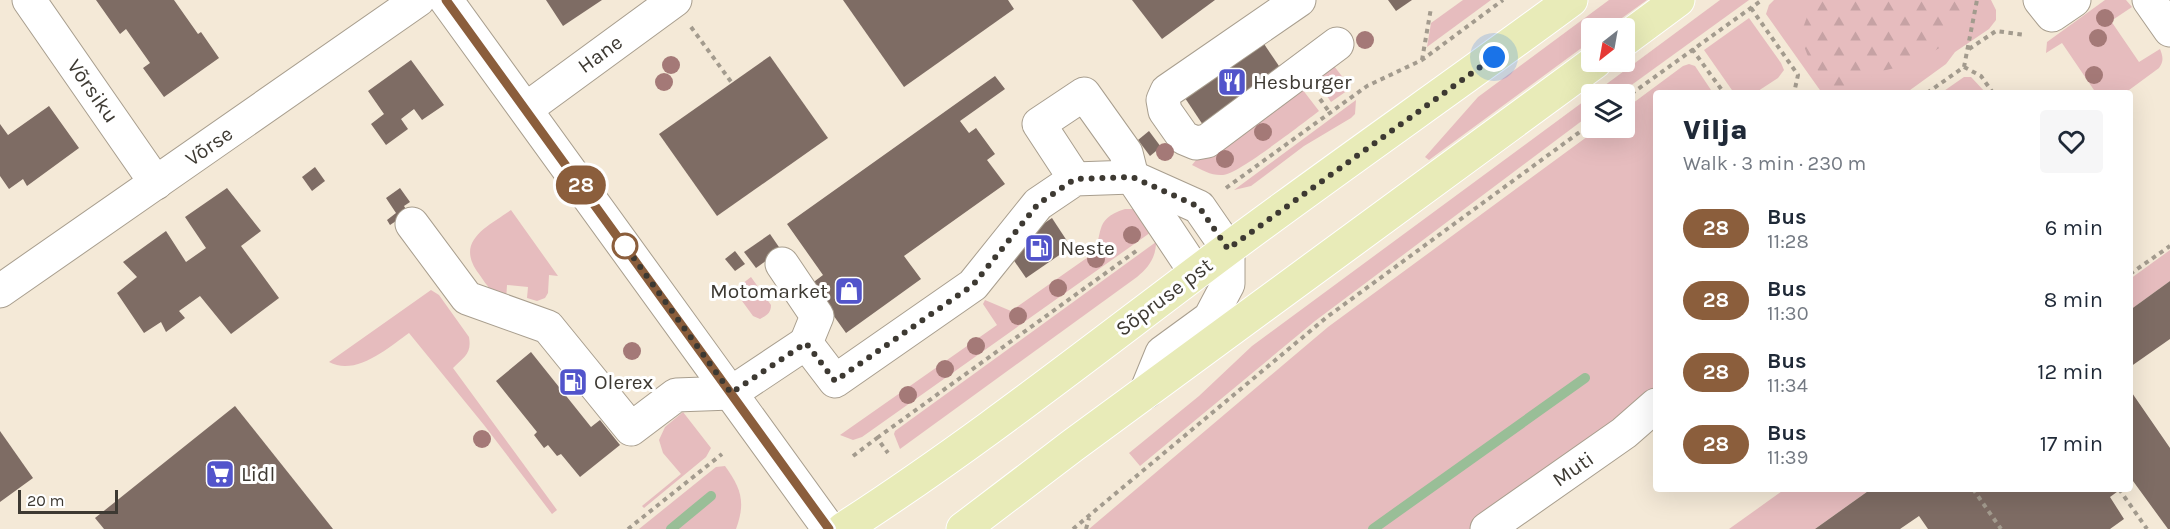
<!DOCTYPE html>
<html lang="en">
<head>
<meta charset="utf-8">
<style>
  body { margin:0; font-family:Karla,sans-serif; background:#f6f6f7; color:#1f2937; height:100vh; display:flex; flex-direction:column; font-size:22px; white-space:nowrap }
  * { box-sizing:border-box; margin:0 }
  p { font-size:20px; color:#747a83 }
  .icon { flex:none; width:33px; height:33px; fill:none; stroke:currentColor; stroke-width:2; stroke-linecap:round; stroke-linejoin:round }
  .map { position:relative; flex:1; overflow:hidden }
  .sheet { position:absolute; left:1653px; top:90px; width:480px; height:402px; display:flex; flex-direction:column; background:#fff; border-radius:6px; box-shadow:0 6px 24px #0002 }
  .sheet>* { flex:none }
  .badge { padding:0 12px; border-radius:20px; font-size:21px; line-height:39px }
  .needle { width:39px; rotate:211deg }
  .buttons { position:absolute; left:1581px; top:18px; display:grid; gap:12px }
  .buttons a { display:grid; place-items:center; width:54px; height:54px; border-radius:6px; background:#fff; box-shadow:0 6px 24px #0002; font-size:30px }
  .scale { position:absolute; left:18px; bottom:15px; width:100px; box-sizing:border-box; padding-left:6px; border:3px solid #3d3932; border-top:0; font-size:16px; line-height:21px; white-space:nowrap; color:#3d3932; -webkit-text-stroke:4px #fff; paint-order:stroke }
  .you { position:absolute; width:30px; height:30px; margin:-15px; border:4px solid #fff; border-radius:50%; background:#1a73e8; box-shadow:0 0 0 9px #1a73e833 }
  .map>.badge { position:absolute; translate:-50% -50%; box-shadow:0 0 0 3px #fff }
  .round { display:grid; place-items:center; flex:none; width:63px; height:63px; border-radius:6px; background:#f6f6f7 }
  .headline { display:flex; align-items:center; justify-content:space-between; height:102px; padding:0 30px }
  h1 { font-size:28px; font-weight:800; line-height:45px }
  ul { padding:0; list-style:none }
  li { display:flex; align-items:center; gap:18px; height:72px; padding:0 30px }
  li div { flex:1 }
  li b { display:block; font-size:22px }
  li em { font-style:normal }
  li .badge { min-width:66px; font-weight:700; text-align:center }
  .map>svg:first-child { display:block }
  .grass { fill:#e6bcbe }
  .forest { fill:url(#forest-firs) }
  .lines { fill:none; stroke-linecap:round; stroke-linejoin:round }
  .stream { stroke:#99be97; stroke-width:10 }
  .building { fill:#7e6c64 }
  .minor-casing { stroke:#a89e8e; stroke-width:35 }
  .major-casing { stroke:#fff; stroke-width:35 }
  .path { stroke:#a39b8e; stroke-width:4; stroke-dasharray:4.5 4.5; stroke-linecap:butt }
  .minor { stroke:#fff; stroke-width:33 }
  .major { stroke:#e8ebb8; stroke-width:33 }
  .tree { fill:#a47977 }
  .line-casing { stroke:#fff; stroke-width:14 }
  .line { stroke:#8b5e3c; stroke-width:9 }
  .walk { stroke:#3d3932; stroke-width:6; stroke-dasharray:0 10.8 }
  .stop-dot { fill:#fff; stroke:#8b5e3c; stroke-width:3 }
  .labels { text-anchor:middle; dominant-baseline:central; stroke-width:6; stroke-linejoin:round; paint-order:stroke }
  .street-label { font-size:21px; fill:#3d3932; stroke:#fff }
  .poi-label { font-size:21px; fill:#3d3932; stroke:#fff; text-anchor:start }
</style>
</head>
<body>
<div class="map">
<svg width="2170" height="529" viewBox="0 0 2170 529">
  <defs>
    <pattern id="forest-firs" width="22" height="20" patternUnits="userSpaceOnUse" patternTransform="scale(1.5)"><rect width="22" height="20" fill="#e6bcbe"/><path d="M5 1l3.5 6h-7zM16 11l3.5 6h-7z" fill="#c6a2a4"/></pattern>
  </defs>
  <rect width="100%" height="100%" fill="#f4e9d7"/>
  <g class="grass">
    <path d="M1463 0H1491L1427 47 1431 23Z"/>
    <path d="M1609 0H1647L1608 28H1592L1591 41 1429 160 1425 157 1478 97Z"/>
    <path d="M1720 0H1749L1619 94H1593Z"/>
    <path d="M1774 0H1991L1996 10V20L1989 29 1955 52 1946 64 1906 93H1822L1766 14 1769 5Z"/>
    <path d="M2105 0H2126L2132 7 2111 21 2139 62 2160 49C2163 57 2164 61 2159 68L2125 93H2096L2062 43 2046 53 2047 42Z"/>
    <path d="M1749 18 1781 63 1784 70 1778 78 1755 93H1734L1704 50Z"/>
    <path d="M1689 64 1695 66 1713 93H1656V353L1654 355 1656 360V397L1478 529H1089L1328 327 1599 128H1624L1625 109 1683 66Z"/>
    <path d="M1334 66 1351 88 1331 102 1312 74Z"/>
    <path d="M1964 77H1971L1986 93H1973L1972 91 1969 93H1941Z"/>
    <path d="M1299 85 1319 111C1303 123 1238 174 1223 175 1212 176 1202 170 1192 165L1201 154Z"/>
    <path d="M1591 96V114L1315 321 1140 466 1129 453 1199 396 1252 346Z"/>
    <path d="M1356 100 1355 114 1351 118 1304 146 1251 186 1234 190Z"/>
    <path d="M1125 209H1134L1154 230 862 437 853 440 840 435 997 325 983 304 985 300 1011 311 1091 255C1106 235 1091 220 1125 209Z"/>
    <path d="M511 210 558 276 549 275 548 293 545 298 537 301 527 298 528 287 507 285 506 300C491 292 488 287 479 274 454 241 487 227 511 210Z"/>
    <path d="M1156 242C1156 257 1149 267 1137 277L900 449 894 434 895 431Z"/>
    <path d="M2170 250V281L2130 310V279Z"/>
    <path d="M751 277 771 305C771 313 767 315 760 319L753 316 734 290Z"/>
    <path d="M431 290 439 295 469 337C472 354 464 357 453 368L557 510 552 514 484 425 409 333C389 347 356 377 329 362Z"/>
    <path d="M683 412 711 448 706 457 644 508 642 506 681 474 663 453 659 440 665 427Z"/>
    <path d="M725 466C741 488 746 502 736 529H639L716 467Z"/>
    <path d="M1785 489H1871L1815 529H1729Z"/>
  </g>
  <path class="forest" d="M1822 0H1964L1966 12 1941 47 1912 64 1882 71 1840 92 1811 64 1800 36 1807 17Z"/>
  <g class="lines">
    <g class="stream">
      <path d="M671 529 711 496"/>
      <path d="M1373 529 1585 378"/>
    </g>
  </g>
  <g class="building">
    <path d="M96 0H174L198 34 201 32 219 58 164 97 143 68 150 63 126 29 120 34Z"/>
    <path d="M546 0H602L563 26Z"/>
    <path d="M843 0H1008L1014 9 904 87Z"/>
    <path d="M1132 0H1215L1162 39Z"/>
    <path d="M1388 0H1412L1396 11Z"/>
    <path d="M1260 38 1283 72 1203 125 1181 92Z"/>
    <path d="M770 56 828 138 717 216 659 134Z"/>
    <path d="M411 60 444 105 422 120 414 109 401 119 408 129 386 145 371 124 384 114 368 91Z"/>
    <path d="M995 76 1005 89 960 121 969 133 976 128 995 154 987 160 1005 184 904 256 921 279 846 333 811 284 823 275 787 224Z"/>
    <path d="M49 106 79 148 27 186 23 179 9 189 0 176V124L8 135Z"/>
    <path d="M1149 131 1161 147 1150 156 1138 140Z"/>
    <path d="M315 167 325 181 312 191 302 177Z"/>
    <path d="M227 188 261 231 241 246 279 298 231 334 200 296 179 311 185 318 166 332 161 322 144 333 117 293 137 277 123 262 166 231 186 262 206 248 185 217Z"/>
    <path d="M400 188 410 202 404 206 408 213 390 225 387 220 396 213 386 198Z"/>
    <path d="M1052 218 1071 247 1026 278 1006 249Z"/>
    <path d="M770 234 781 250 756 268 744 252Z"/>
    <path d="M735 251 745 264 735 271 725 259Z"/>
    <path d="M2170 281V339L2130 367V310Z"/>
    <path d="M531 352 591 427 600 420 620 445 580 477 561 454 557 456 548 445 544 448 534 435 537 432 496 381Z"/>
    <path d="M2130 390 2170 448V529H2168L2133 481 2130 483Z"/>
    <path d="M235 406 333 529H104L95 518Z"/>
    <path d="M0 431 33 478 0 502Z"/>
    <path d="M1871 489H2121L2110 497 2124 519 2110 529H1928L1919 516 1900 529H1815Z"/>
  </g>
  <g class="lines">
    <g class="minor-casing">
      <g id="minor">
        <path d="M29 0 156 183"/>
        <path d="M446 0 829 529"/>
        <path d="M1299 0 1167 91 1163 100 1165 111 1184 138 1196 143 1207 141 1337 44"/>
        <path d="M2040 0 2052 15 2074 0"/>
        <path d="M2149 0 2170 30"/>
        <path d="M526 109 675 0"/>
        <path d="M1075 179 1039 124 1084 94 1126 153 1132 177 1196 273"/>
        <path d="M412 224 467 298 548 327 631 429 676 395 731 393 806 343 835 381 973 285 1038 204 1075 179 1132 177 1199 207 1228 249V284L1210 318 1162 353 1146 392"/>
        <path d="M782 264 817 316 806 343"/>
        <path d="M0 291 418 0"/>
        <path d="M1487 529 1624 433 1656 405"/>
      </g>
    </g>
    <g class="major-casing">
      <g id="major">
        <path d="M1624 40 1678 0"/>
        <path d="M843 529C975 444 1099 345 1225 251 1339 166 1456 85 1571 0"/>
        <path d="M963 529 1072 446 1595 62"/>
      </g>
    </g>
    <g class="path">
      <path d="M1751 8 1798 75 1794 93"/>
      <path d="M691 27 732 83"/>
      <path d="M1692 49 1724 93"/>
      <path d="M1969 49 1996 31 2025 35"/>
      <path d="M1422 60 1431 8"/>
      <path d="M1964 67 1981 76 1993 93"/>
      <path d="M1927 93 1964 67 1977 0"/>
      <path d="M1320 99 1330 113"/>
      <path d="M1624 99 1762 0"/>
      <path d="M1226 188 1367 86 1422 60 1503 0"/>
      <path d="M2130 274 2170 246"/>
      <path d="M877 438 1139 249"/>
      <path d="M853 456 877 438 888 453"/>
      <path d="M1973 489 2001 529"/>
      <path d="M2119 489 2147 529"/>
      <path d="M628 529 722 454"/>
      <path d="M1073 529 1327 317 1592 123"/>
      <path d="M1086 529 1089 518"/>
    </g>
    <use href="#minor" class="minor"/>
    <use href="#major" class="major"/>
  </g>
  <g class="tree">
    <circle cx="2105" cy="18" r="9"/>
    <circle cx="2098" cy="38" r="9"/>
    <circle cx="1365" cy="40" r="9"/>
    <circle cx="671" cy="65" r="9"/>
    <circle cx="2094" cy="75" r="9"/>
    <circle cx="664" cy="82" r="9"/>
    <circle cx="1263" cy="132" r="9"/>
    <circle cx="1165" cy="152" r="9"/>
    <circle cx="1225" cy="159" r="9"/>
    <circle cx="1132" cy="235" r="9"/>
    <circle cx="1096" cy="259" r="9"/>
    <circle cx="1058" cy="288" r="9"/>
    <circle cx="1018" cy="316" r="9"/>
    <circle cx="976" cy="346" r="9"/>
    <circle cx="632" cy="351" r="9"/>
    <circle cx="945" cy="369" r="9"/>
    <circle cx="908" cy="395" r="9"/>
    <circle cx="482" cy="439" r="9"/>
  </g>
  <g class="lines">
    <g class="line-casing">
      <path id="line" d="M446 0 829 529"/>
    </g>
    <use href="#line" class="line"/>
    <path class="walk" d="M625 246 620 239 731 393 806 343 835 381 973 285 1038 204 1075 179 1132 177 1175 196 1199 207 1228 249 1494 57"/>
  </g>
  <defs>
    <g id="restaurant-square" transform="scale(1.5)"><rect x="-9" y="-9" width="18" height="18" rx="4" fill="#5254cb" stroke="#fff"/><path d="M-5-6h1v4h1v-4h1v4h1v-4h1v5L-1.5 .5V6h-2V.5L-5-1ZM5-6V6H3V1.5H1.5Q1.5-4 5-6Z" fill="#fff"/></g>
    <g id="fuel-square" transform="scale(1.5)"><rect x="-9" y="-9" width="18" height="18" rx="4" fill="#5254cb" stroke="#fff"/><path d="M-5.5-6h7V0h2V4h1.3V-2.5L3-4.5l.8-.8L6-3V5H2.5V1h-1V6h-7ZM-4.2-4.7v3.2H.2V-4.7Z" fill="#fff"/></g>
    <g id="shop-square" transform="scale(1.5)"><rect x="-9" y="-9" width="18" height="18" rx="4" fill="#5254cb" stroke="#fff"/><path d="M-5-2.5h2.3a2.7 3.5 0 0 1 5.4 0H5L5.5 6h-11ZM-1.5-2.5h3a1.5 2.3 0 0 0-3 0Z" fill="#fff"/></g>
    <g id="supermarket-square" transform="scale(1.5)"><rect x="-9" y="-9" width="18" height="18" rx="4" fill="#5254cb" stroke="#fff"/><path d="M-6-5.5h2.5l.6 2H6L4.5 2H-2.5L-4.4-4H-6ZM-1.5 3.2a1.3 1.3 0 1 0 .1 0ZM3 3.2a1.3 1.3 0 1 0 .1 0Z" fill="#fff"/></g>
  </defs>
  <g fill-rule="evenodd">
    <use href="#restaurant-square" x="1232" y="82"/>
    <use href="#fuel-square" x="1039" y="248"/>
    <use href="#shop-square" x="849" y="291"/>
    <use href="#fuel-square" x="573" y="382"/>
    <use href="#supermarket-square" x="220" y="474"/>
  </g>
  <circle class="stop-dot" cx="625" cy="246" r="12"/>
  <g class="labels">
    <g class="street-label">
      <text transform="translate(600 54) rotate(-36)">Hane</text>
      <text transform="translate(93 91) rotate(55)">Võrsiku</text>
      <text transform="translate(209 146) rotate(-35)">Võrse</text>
      <text transform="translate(1164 297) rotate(-37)">Sõpruse pst</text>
      <text transform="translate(1573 469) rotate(-35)">Muti</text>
    </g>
    <g class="poi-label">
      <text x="1253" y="82">Hesburger</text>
      <text x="1060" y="248">Neste</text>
      <text x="828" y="291" text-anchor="end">Motomarket</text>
      <text x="594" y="382">Olerex</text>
      <text x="241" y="474">Lidl</text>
    </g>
  </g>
</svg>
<div class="buttons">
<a><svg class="needle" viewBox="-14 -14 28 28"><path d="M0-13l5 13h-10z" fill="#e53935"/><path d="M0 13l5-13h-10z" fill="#747a83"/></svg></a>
<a><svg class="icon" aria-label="layers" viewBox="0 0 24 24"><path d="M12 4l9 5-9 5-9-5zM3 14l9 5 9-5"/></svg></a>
</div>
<div class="scale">20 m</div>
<div class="you" style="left:1494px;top:57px"></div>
<b class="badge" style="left:581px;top:185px;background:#8b5e3c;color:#fff">28</b>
<section class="sheet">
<div class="headline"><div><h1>Vilja</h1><p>Walk · 3 min · 230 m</p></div><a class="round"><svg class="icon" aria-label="heart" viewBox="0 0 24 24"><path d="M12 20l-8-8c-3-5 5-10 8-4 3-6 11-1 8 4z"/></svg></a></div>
<ul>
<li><span class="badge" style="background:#8b5e3c;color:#fff">28</span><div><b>Bus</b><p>11:28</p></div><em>6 min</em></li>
<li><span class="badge" style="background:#8b5e3c;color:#fff">28</span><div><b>Bus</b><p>11:30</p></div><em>8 min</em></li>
<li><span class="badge" style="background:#8b5e3c;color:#fff">28</span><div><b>Bus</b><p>11:34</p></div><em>12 min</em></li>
<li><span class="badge" style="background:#8b5e3c;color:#fff">28</span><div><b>Bus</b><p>11:39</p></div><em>17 min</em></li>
</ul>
</section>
</div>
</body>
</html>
